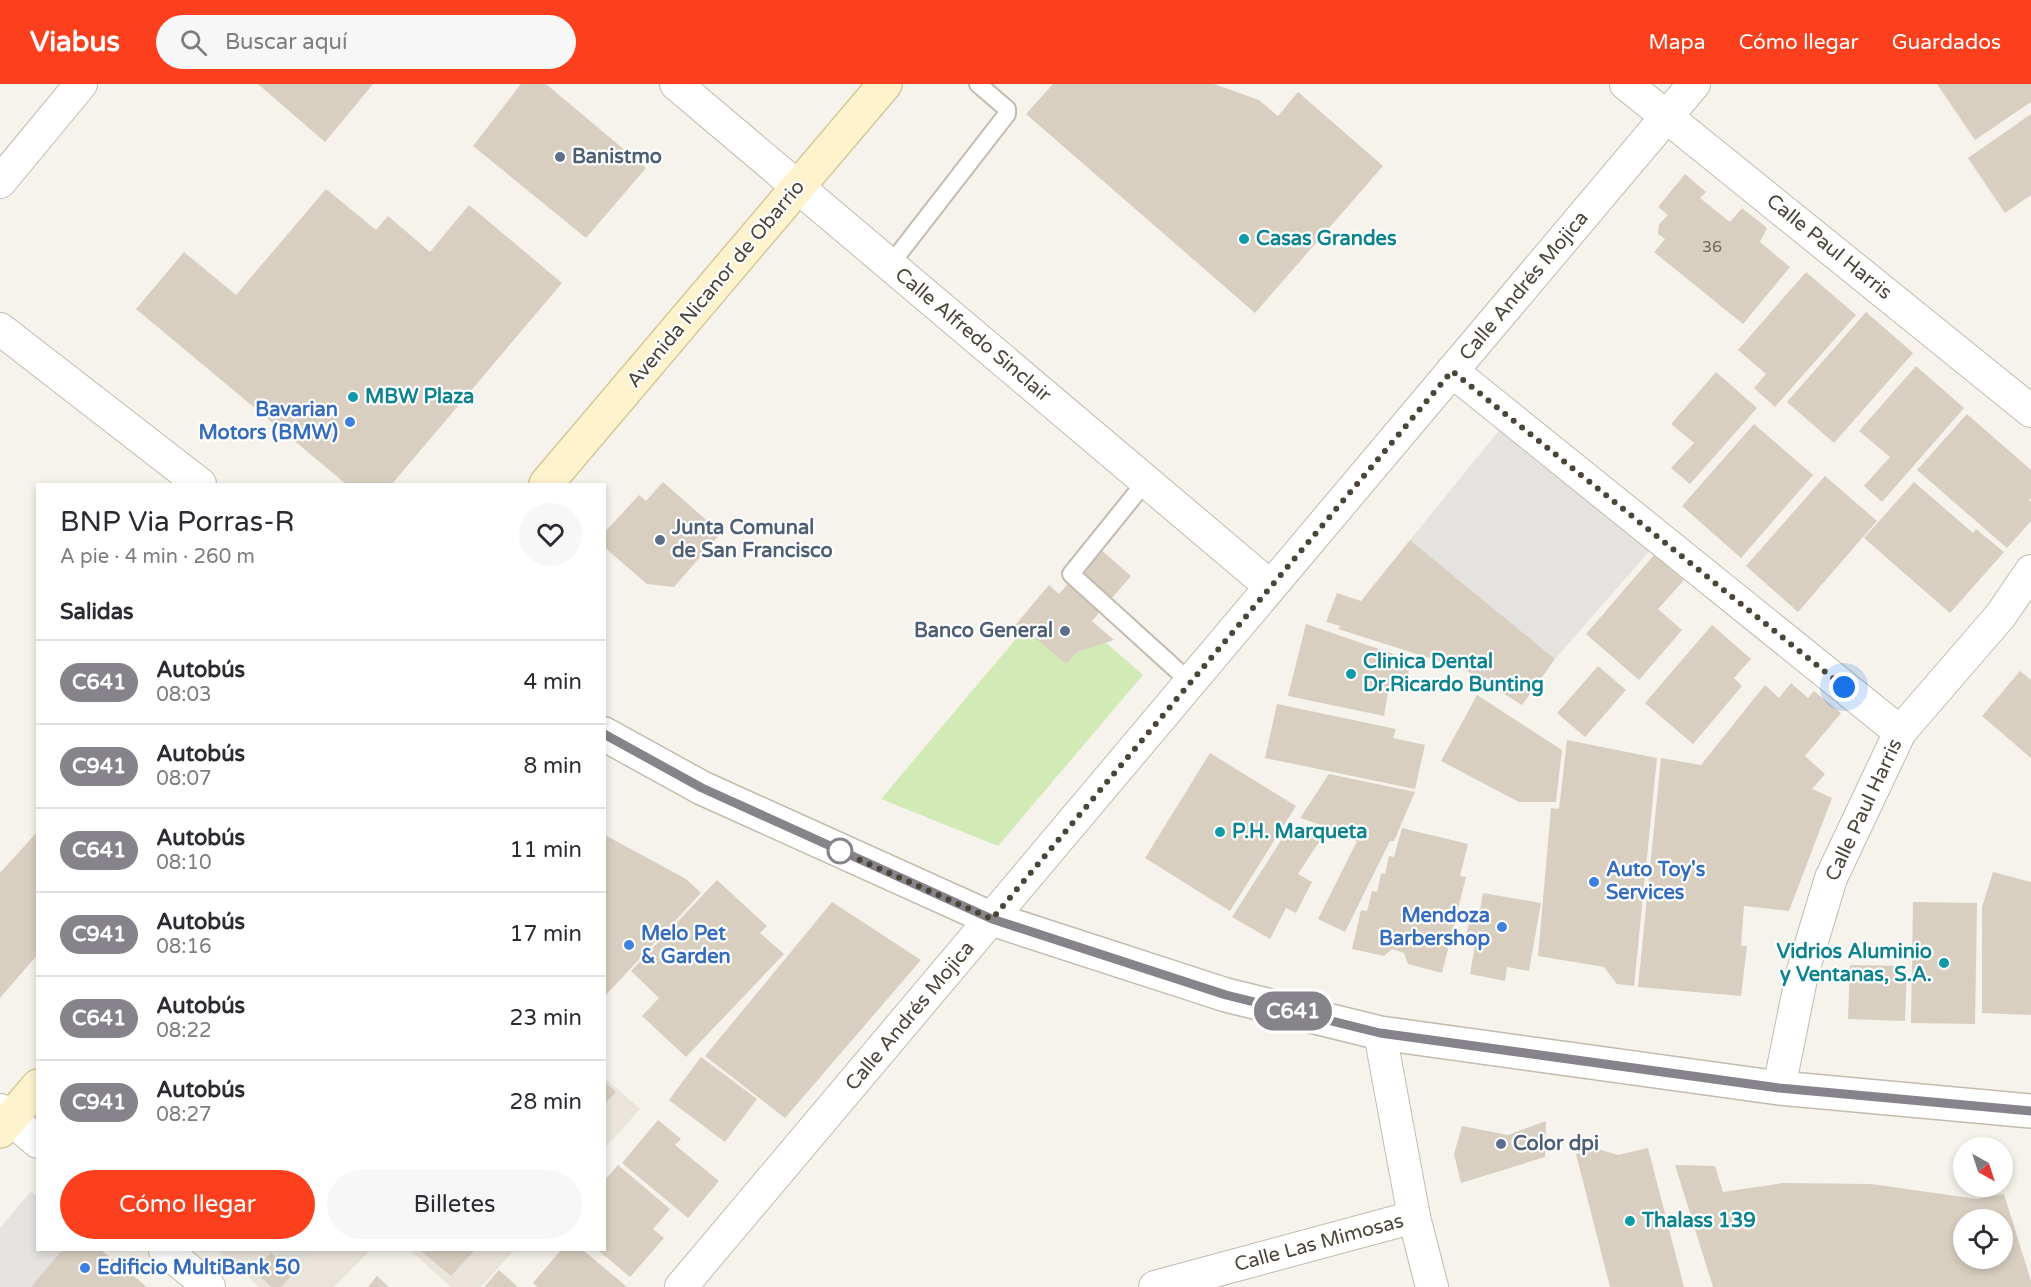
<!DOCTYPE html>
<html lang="es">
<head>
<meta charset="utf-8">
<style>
  body { margin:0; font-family:"Varela Round",sans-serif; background:#f7f7f7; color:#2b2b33; height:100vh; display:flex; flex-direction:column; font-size:22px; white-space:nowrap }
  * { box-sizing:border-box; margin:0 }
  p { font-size:20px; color:#7c7c81 }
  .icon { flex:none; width:33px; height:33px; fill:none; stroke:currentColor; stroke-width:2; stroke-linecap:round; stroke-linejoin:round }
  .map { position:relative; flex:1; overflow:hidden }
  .drawer { position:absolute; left:36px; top:399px; width:570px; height:768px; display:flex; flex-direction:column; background:#fff; border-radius:0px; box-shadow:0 3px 9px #0003 }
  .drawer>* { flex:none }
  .badge { padding:0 12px; border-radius:20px; font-size:21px; line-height:39px }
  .needle { width:39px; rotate:141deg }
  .controls { position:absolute; left:1953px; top:1053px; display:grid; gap:12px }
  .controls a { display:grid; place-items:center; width:60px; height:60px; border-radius:50%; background:#fff; box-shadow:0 3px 9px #0003; font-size:30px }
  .you { position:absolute; width:30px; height:30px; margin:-15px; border:4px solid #fff; border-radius:50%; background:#1a73e8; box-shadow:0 0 0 9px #1a73e833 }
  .map>.badge { position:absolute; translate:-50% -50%; box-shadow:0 0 0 3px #fff }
  h2 { padding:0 24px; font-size:22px; line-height:54px }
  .round { display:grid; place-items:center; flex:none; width:63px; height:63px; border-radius:32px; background:#f7f7f7 }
  .overview { display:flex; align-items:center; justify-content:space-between; height:102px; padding:0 24px }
  h1 { font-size:28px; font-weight:600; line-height:45px }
  .action { display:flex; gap:12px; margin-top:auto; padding:12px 24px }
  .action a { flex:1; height:69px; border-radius:36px; background:#fc3f1d; color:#fff; font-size:24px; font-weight:600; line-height:69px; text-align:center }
  .action a+a { background:#f7f7f7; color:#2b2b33 }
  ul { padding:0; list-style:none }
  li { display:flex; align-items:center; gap:18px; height:84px; padding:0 24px; border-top:2px solid #e1e1e2 }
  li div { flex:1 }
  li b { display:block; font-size:22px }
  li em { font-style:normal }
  li .badge { min-width:66px; font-weight:700; text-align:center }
  header { display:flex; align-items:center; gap:36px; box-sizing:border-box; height:84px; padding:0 30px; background:#fc3f1d; color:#fff }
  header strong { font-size:28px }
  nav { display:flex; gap:33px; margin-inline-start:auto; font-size:21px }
  .search { width:420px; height:54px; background:#f7f7f7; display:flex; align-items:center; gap:15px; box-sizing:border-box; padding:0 21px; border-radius:33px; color:#7c7c81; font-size:22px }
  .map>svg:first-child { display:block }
  .residential { fill:#eae5da }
  .green { fill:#d2eab5 }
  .parking { fill:#e5e3e0 }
  .building { fill:#d8cfc1; fill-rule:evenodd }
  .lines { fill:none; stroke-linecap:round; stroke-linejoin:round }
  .service-casing { stroke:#c2bbae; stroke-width:20 }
  .minor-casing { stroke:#c2bbae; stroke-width:34 }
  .tertiary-casing { stroke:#c2bbae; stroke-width:36 }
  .secondary-casing { stroke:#d6c79b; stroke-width:36 }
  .service { stroke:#fff; stroke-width:16 }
  .minor { stroke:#fff; stroke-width:32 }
  .tertiary { stroke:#fff; stroke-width:33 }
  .secondary { stroke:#fff3cd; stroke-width:33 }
  .line-casing { stroke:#fff; stroke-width:14 }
  .line { stroke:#87838a; stroke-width:9 }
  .walk { stroke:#4b4439; stroke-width:6; stroke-dasharray:0 10.8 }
  .service-dot { fill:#5c6f8a; stroke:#fff; stroke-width:2 }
  .culture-dot { fill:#0f9aa8; stroke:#fff; stroke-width:2 }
  .shop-dot { fill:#3f7fe0; stroke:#fff; stroke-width:2 }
  .stop-dot { fill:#fff; stroke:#87838a; stroke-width:3 }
  .labels { text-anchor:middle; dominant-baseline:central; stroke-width:4.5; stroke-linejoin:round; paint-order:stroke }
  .number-label { font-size:16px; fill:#6e675b }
  .service-label { font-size:20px; font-weight:bold; fill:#4e5e75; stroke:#fff; text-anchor:start }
  .culture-label { font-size:20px; font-weight:bold; fill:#0d838f; stroke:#fff; text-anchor:start }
  .street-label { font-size:20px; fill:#4b4439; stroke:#fff }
  .shop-label { font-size:20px; font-weight:bold; fill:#366cbe; stroke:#fff; text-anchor:start }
</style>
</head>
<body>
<header>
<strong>Viabus</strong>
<div class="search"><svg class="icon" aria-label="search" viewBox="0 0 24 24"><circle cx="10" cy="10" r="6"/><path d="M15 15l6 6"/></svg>Buscar aquí</div>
<nav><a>Mapa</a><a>Cómo llegar</a><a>Guardados</a></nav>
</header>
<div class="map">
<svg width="2031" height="1203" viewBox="0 0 2031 1203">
  <rect width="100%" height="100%" fill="#f6f3ec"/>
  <g class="residential">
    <path d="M605 994 640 1025 605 1064Z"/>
    <path d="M218 1166H370L334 1203H259Z"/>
    <path d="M410 1166H514L481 1203H451Z"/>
  </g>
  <path class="green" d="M1017 539 1066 580 1077 568 1105 558 1143 591 998 762 881 715 1015 556 1008 549Z"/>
  <g class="parking">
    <path d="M1501 344 1654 462 1555 575 1410 456Z"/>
    <path d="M31 1107 37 1113 38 1166H62L31 1203H0V1144Z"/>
    <path d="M272 1166H312L294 1185Z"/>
  </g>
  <g class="building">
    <path d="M258 0H373L325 58Z"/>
    <path d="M521 0H546L646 84 586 154 473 62Z"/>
    <path d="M1053 0H1214L1259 16 1278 32 1298 8 1383 82 1255 229 1026 30Z"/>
    <path d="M1937 0H2031V18L1975 56Z"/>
    <path d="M2031 30V111L2005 129 1968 74Z"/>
    <path d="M1685 90 1706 108 1700 114 1730 138 1742 124 1767 144 1760 158 1790 183 1743 240 1654 168 1665 155 1658 150 1659 140 1668 131 1658 123Z"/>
    <path d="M326 105 376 146 388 132 430 168 469 121 562 199 392 400H346L136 225 184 168 236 211Z"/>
    <path d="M1806 188 1856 231 1775 323 1754 304 1766 290 1738 266Z"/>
    <path d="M1866 228 1913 269 1834 359 1787 318Z"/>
    <path d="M1916 282 1964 324 1882 418 1864 402 1890 373 1859 347Z"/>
    <path d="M1716 288 1757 324 1690 400 1671 384 1694 359 1671 340Z"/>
    <path d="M1967 330 2031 386V414L2029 416 2031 418V437L2007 464 1917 386Z"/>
    <path d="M1754 340 1813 391 1741 474 1682 422Z"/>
    <path d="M1825 392 1877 437 1798 528 1746 482Z"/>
    <path d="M663 398 721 449 674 503 647 500 604 463V449L639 411 646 417Z"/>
    <path d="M1914 398 1973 449 1976 445 2004 468 1950 529 1864 454Z"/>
    <path d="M1410 456 1555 575 1522 621 1464 585 1338 545 1341 542 1326 538 1337 509 1361 517Z"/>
    <path d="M1099 464 1131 492 1092 537 1114 556 1077 568 1066 580 1017 539 1049 501 1059 510Z"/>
    <path d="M1654 471 1684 496 1658 525 1682 546 1639 596 1586 550Z"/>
    <path d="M1306 540 1411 576 1405 607 1389 603 1384 632 1288 612Z"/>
    <path d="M1712 541 1751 575 1734 594 1742 602 1693 660 1645 619Z"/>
    <path d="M1598 582 1626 606 1585 653 1557 629Z"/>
    <path d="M2020 587 2031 596V674L1982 632Z"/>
    <path d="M1791 599 1808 614 1814 607 1841 629 1805 672 1825 690 1812 705 1832 714 1789 827 1744 822 1741 862H1747L1741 912 1638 903 1661 674 1701 681 1765 601 1779 614Z"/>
    <path d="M1477 611 1562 666 1556 718H1519L1441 677Z"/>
    <path d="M1277 620 1396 645 1393 654 1425 661 1415 705 1265 674Z"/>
    <path d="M1567 656 1657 674 1634 902 1617 900 1604 883 1538 872 1551 724 1559 725Z"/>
    <path d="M1210 669 1296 722 1230 827 1145 774Z"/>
    <path d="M1329 690 1415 708 1394 757H1390L1345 848 1318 835 1357 757 1324 751V742L1300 734Z"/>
    <path d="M1402 744 1468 760 1460 792 1466 793 1442 889 1408 880 1404 869 1392 865 1384 872 1352 865 1361 826 1367 827 1372 807 1377 808 1381 789 1385 790 1389 772 1394 773Z"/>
    <path d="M38 747V870L0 914V789Z"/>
    <path d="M1287 747 1321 755 1298 790 1312 798 1296 829 1286 824 1270 855 1232 833Z"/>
    <path d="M605 751 686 795 701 809 604 913Z"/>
    <path d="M1993 788 2031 798V931L1982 929V823Z"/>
    <path d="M717 796 767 842 760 849 784 870 686 973 642 932 659 914 631 887Z"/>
    <path d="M1483 809 1541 819 1529 887 1507 883 1505 897 1470 890 1475 862 1464 860 1472 825 1480 826Z"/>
    <path d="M832 818 921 876 785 1034 705 972Z"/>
    <path d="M1913 818 1977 819 1975 940 1911 939Z"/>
    <path d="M1850 881 1907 882 1905 937 1848 935Z"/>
    <path d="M701 973 757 1015 725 1058 669 1016Z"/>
    <path d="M604 998 616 1008 604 1021Z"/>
    <path d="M658 1036 681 1055 675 1061 719 1097 688 1134 622 1079Z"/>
    <path d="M1546 1037 1545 1073 1461 1099 1454 1070 1462 1042 1508 1051Z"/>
    <path d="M1648 1064 1684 1203H1610L1576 1070 1598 1065 1618 1071Z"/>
    <path d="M618 1081 670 1125 653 1145 664 1154 630 1193 598 1166H604V1097Z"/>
    <path d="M1675 1081 1715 1082 1723 1108 1783 1099 1871 1100 1977 1115 2004 1110 2031 1197V1203H1713ZM1964 1136H2002V1174H1964Z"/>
    <path d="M62 1166H101L147 1203H31Z"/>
    <path d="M420 1166H475L451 1192Z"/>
    <path d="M561 1166H583L627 1203H537L533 1199Z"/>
    <path d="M271 1169 293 1190 281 1203H272L254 1187Z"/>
    <path d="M499 1186 518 1203H484Z"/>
    <path d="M377 1192 389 1203H368Z"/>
  </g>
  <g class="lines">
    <g class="service-casing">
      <g id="service">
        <path d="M890 181 1007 30V25L978 0"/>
        <path d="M1146 397 1071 490 1190 598"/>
      </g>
    </g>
    <g class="minor-casing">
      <g id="minor">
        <path d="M676 0 1270 502"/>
        <path d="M1626 0 2031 327"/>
        <path d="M0 98 81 0"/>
        <path d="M0 245 200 400"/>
        <path d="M1452 287 1900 648"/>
        <path d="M1380 949 1414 1133 1432 1203"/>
        <path d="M1779 1004 1802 890 1831 794 1900 648 2001 531 2031 487"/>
        <path d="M0 1026 38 1058"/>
        <path d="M165 1166 209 1203"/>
        <path d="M681 1203 1694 0"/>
        <path d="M1155 1203 1414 1133"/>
      </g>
    </g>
    <g class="tertiary-casing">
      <path id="tertiary" d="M604 650 702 704 992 835 1226 911 1380 949 1779 1004 2031 1027"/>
    </g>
    <g class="secondary-casing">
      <g id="secondary">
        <path d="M546 400 885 0"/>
        <path d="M0 1047 38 1002"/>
      </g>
    </g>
    <use href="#service" class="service"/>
    <use href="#minor" class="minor"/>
    <use href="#tertiary" class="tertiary"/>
    <use href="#secondary" class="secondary"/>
  </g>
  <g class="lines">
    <g class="line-casing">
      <path id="line" d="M604 650 702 704 992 835 1226 911 1380 949 1779 1004 2031 1027"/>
    </g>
    <use href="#line" class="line"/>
    <path class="walk" d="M840 767 992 835 1452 287 1844 603"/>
  </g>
  <g class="service-dot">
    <circle cx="560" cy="73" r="6"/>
    <circle cx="660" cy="456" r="6"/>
    <circle cx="1065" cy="547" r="6"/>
    <circle cx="1501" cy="1060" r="6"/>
  </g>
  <g class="culture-dot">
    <circle cx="1244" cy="155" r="6"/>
    <circle cx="353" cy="313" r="6"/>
    <circle cx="1351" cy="590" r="6"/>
    <circle cx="1220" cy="748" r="6"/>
    <circle cx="1944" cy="879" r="6"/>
    <circle cx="1630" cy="1137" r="6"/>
  </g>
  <g class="shop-dot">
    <circle cx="350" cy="338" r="6"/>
    <circle cx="1594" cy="798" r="6"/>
    <circle cx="1502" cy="843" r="6"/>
    <circle cx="629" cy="861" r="6"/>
    <circle cx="85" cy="1184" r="6"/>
  </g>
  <circle class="stop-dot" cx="840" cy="767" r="12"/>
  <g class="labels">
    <g class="number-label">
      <text x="1712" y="163">36</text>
    </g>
    <g class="service-label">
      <text x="572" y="73">Banistmo</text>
      <text x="672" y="444">Junta Comunal<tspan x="672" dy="23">de San Francisco</tspan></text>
      <text x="1053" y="547" text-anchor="end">Banco General</text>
      <text x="1513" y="1060">Color dpi</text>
    </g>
    <g class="culture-label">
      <text x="1256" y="155">Casas Grandes</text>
      <text x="365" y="313">MBW Plaza</text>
      <text x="1363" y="578">Clinica Dental<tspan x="1363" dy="23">Dr.Ricardo Bunting</tspan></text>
      <text x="1232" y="748">P.H. Marqueta</text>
      <text x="1932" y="868" text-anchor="end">Vidrios Aluminio<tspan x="1932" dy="23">y Ventanas, S.A.</tspan></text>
      <text x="1642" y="1137">Thalass 139</text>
    </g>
    <g class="street-label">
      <text transform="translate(1829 163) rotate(39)">Calle Paul Harris</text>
      <text transform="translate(716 200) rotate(-50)">Avenida Nicanor de Obarrio</text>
      <text transform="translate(1524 202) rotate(-50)">Calle Andrés Mojica</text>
      <text transform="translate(973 251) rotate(40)">Calle Alfredo Sinclair</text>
      <text transform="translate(1864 726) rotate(-65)">Calle Paul Harris</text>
      <text transform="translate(910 932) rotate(-50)">Calle Andrés Mojica</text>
      <text transform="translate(1319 1159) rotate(-15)">Calle Las Mimosas</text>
    </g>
    <g class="shop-label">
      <text x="338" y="326" text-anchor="end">Bavarian<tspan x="338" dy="23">Motors (BMW)</tspan></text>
      <text x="1606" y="786">Auto Toy's<tspan x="1606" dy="23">Services</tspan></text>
      <text x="1490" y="832" text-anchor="end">Mendoza<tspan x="1490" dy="23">Barbershop</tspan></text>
      <text x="641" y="850">Melo Pet<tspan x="641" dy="23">&amp; Garden</tspan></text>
      <text x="97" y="1184">Edificio MultiBank 50</text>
    </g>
  </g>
</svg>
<div class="controls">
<a><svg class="needle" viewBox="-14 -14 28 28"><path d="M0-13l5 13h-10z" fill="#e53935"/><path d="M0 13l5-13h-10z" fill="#7c7c81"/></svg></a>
<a><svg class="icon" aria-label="locate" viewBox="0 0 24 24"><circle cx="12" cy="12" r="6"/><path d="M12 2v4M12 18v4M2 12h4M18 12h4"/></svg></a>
</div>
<div class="you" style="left:1844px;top:603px"></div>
<b class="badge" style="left:1293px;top:927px;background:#87838a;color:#fff">C641</b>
<section class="drawer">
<div class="overview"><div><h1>BNP Via Porras-R</h1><p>A pie · 4 min · 260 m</p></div><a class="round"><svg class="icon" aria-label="heart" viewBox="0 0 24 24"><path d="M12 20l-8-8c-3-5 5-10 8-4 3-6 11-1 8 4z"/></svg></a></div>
<h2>Salidas</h2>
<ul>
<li><span class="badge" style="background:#87838a;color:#fff">C641</span><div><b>Autobús</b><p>08:03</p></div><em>4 min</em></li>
<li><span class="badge" style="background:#87838a;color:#fff">C941</span><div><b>Autobús</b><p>08:07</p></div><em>8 min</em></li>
<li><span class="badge" style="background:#87838a;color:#fff">C641</span><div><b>Autobús</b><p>08:10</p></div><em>11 min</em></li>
<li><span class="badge" style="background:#87838a;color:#fff">C941</span><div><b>Autobús</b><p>08:16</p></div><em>17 min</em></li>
<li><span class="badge" style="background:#87838a;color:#fff">C641</span><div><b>Autobús</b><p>08:22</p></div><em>23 min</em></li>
<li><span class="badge" style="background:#87838a;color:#fff">C941</span><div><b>Autobús</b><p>08:27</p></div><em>28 min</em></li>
</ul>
<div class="action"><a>Cómo llegar</a><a>Billetes</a></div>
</section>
</div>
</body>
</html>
